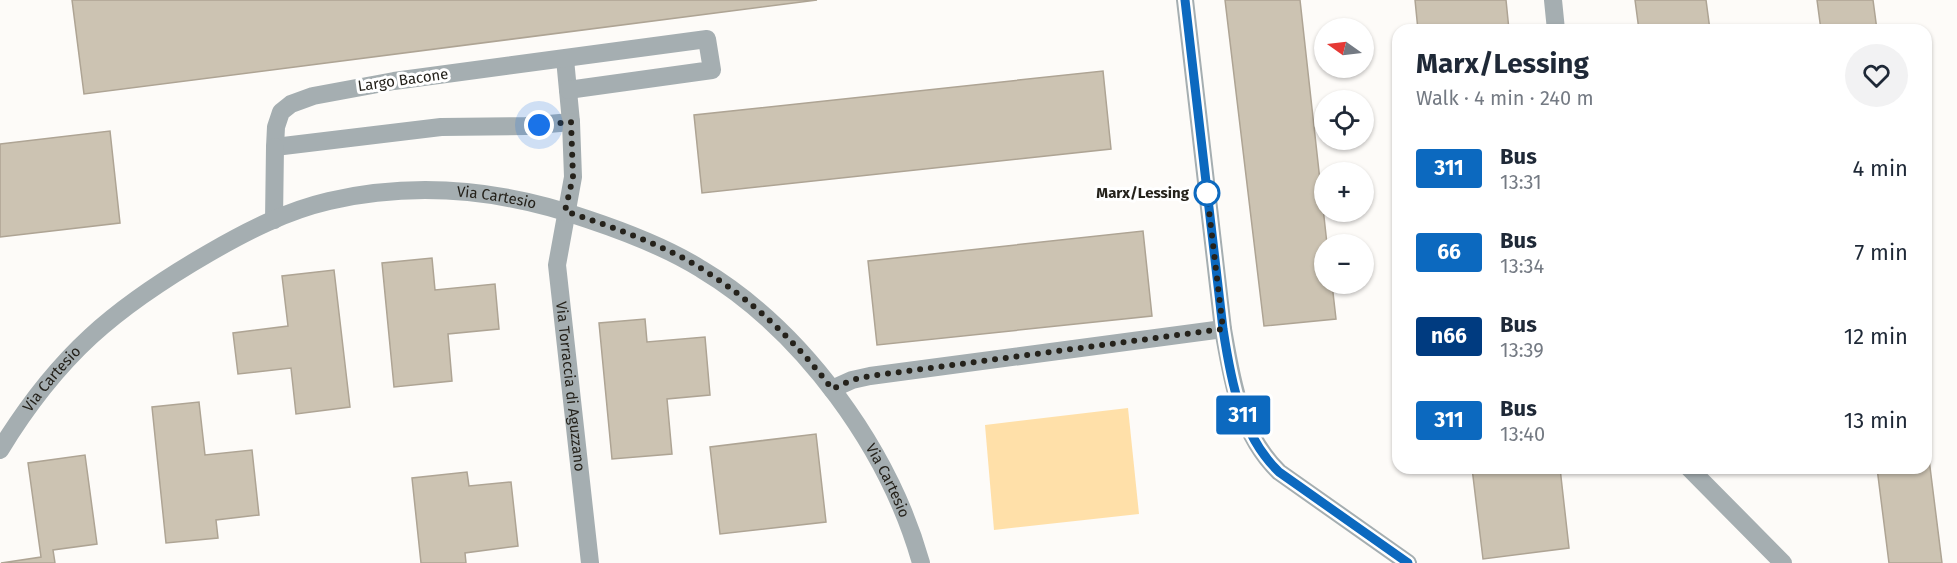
<!DOCTYPE html>
<html lang="en">
<head>
<meta charset="utf-8">
<style>
  body { margin:0; font-family:"Fira Sans",sans-serif; background:#f2f2f3; color:#1f2937; height:100vh; display:flex; flex-direction:column; font-size:22px; white-space:nowrap }
  * { box-sizing:border-box; margin:0 }
  p { font-size:20px; color:#747a83 }
  .icon { flex:none; width:33px; height:33px; fill:none; stroke:currentColor; stroke-width:2; stroke-linecap:round; stroke-linejoin:round }
  .map { position:relative; flex:1; overflow:hidden }
  .details { position:absolute; left:1392px; top:24px; width:540px; height:450px; display:flex; flex-direction:column; background:#fff; border-radius:18px; box-shadow:0 2px 4px #0004 }
  .details>* { flex:none }
  .badge { padding:0 12px; border-radius:4px; font-size:21px; line-height:39px }
  .needle { width:39px; rotate:284deg }
  .tools { position:absolute; left:1314px; top:18px; display:grid; gap:12px }
  .tools a { display:grid; place-items:center; width:60px; height:60px; border-radius:50%; background:#fff; box-shadow:0 2px 4px #0004; font-size:30px }
  .you { position:absolute; width:30px; height:30px; margin:-15px; border:4px solid #fff; border-radius:50%; background:#1a73e8; box-shadow:0 0 0 9px #1a73e833 }
  .map>.badge { position:absolute; translate:-50% -50%; box-shadow:0 0 0 3px #fff }
  .round { display:grid; place-items:center; flex:none; width:63px; height:63px; border-radius:32px; background:#f2f2f3 }
  .head { display:flex; align-items:center; justify-content:space-between; height:102px; padding:0 24px }
  h1 { font-size:28px; font-weight:700; line-height:45px }
  ul { padding:0; list-style:none }
  li { display:flex; align-items:center; gap:18px; height:84px; padding:0 24px }
  li div { flex:1 }
  li b { display:block; font-size:22px }
  li em { font-style:normal }
  li .badge { min-width:66px; font-weight:700; text-align:center }
  .map>svg:first-child { display:block }
  .green { fill:#ffe0a9 }
  .building { fill:#ccc3b2; stroke:#aea494; stroke-width:1.5 }
  .lines { fill:none; stroke-linecap:round; stroke-linejoin:round }
  .minor { stroke:#a5aeb1; stroke-width:18 }
  .line-casing { stroke:#fff; stroke-width:14 }
  .line { stroke:#0c69bf; stroke-width:9 }
  .walk { stroke:#25221b; stroke-width:6; stroke-dasharray:0 10.8 }
  .stop-dot { fill:#fff; stroke:#0c69bf; stroke-width:3 }
  .labels { text-anchor:middle; dominant-baseline:central; stroke-width:6; stroke-linejoin:round; paint-order:stroke }
  .street-label { font-size:15px; fill:#25221b; stroke:#fff }
  .stop-label { font-size:15px; font-weight:bold; fill:#25221b; stroke:#fff; text-anchor:end }
</style>
</head>
<body>
<div class="map">
<svg width="1957" height="563" viewBox="0 0 1957 563">
  <rect width="100%" height="100%" fill="#fdfbf8"/>
  <path class="green" d="M1128 408 1139 514 994 530 985 425Z"/>
  <g class="building">
    <path d="M72 0H817L84 94Z"/>
    <path d="M1225 0H1300L1327 244H1324V284H1332L1336 319 1264 326Z"/>
    <path d="M1415 0H1506L1509 30H1418Z"/>
    <path d="M1635 0H1706L1710 30H1639Z"/>
    <path d="M1817 0H1873L1877 30H1821Z"/>
    <path d="M1103 71 1111 149 702 193 694 115Z"/>
    <path d="M110 131 120 223 0 237V144Z"/>
    <path d="M1143 231 1152 316 877 345 868 261Z"/>
    <path d="M432 258 435 290 495 284 499 329 448 334 452 381 394 387 382 263Z"/>
    <path d="M334 270 350 407 296 414 291 368 238 374 233 333 288 326 282 276Z"/>
    <path d="M645 319 647 342 705 337 710 395 667 399 672 454 612 459 599 323Z"/>
    <path d="M199 402 205 455 252 450 259 515 216 520 218 538 166 543 152 407Z"/>
    <path d="M816 434 826 522 720 534 710 447Z"/>
    <path d="M1926 435 1942 563H1889L1877 468H1926Z"/>
    <path d="M85 455 97 544 53 550 55 563H1L41 557 28 463Z"/>
    <path d="M1472 468H1560L1569 548 1483 559Z"/>
    <path d="M467 472 469 486 511 482 518 546 465 553 466 563H421L412 478Z"/>
  </g>
  <g class="lines">
    <g class="minor">
      <path d="M1185 0 1223 329C1232 381 1240 434 1279 472L1408 563"/>
      <path d="M1553 0 1556 30"/>
      <path id="s1" d="M565 59 571 122 573 177 557 265 590 563"/>
      <path d="M568 90 712 70 707 39 394 81 313 96 291 104 281 112 276 127 275 147 441 127 526 126 571 122"/>
      <path d="M274 220 275 147"/>
      <path d="M832 389 852 380 870 376 1223 329"/>
      <path id="s2" d="M0 450C58 355 114 308 209 253 247 231 286 211 329 201 416 181 504 190 587 219 626 232 666 247 701 269 803 330 889 449 921 563"/>
      <path d="M1689 468 1783 563"/>
    </g>
  </g>
  <g class="lines">
    <g class="line-casing">
      <path id="line" d="M1185 0 1223 329C1231 381 1240 434 1279 472L1408 563"/>
    </g>
    <use href="#line" class="line"/>
    <path class="walk" d="M539 125 571 122 573 177 565 211C606 225 647 239 685 259 741 290 794 338 832 389L852 380 870 376 1223 329 1206 185 1207 193"/>
  </g>
  <circle class="stop-dot" cx="1207" cy="193" r="12"/>
  <g class="labels">
    <g class="street-label">
      <text transform="translate(403 80) rotate(-8)">Largo Bacone</text>
      <text stroke="none"><textPath href="#s2" startOffset="591">Via Cartesio</textPath></text>
      <text stroke="none"><textPath href="#s2" startOffset="88">Via Cartesio</textPath></text>
      <text stroke="none"><textPath href="#s1" startOffset="330">Via Torraccia di Aguzzano</textPath></text>
      <text stroke="none"><textPath href="#s2" startOffset="1095">Via Cartesio</textPath></text>
    </g>
    <g class="stop-label">
      <text x="1189" y="193">Marx/Lessing</text>
    </g>
  </g>
</svg>
<div class="tools">
<a><svg class="needle" viewBox="-14 -14 28 28"><path d="M0-13l5 13h-10z" fill="#e53935"/><path d="M0 13l5-13h-10z" fill="#747a83"/></svg></a>
<a><svg class="icon" aria-label="locate" viewBox="0 0 24 24"><circle cx="12" cy="12" r="6"/><path d="M12 2v4M12 18v4M2 12h4M18 12h4"/></svg></a>
<a>+</a>
<a>−</a>
</div>
<div class="you" style="left:539px;top:125px"></div>
<b class="badge" style="left:1243px;top:415px;background:#0c69bf;color:#fff">311</b>
<section class="details">
<div class="head"><div><h1>Marx/Lessing</h1><p>Walk · 4 min · 240 m</p></div><a class="round"><svg class="icon" aria-label="heart" viewBox="0 0 24 24"><path d="M12 20l-8-8c-3-5 5-10 8-4 3-6 11-1 8 4z"/></svg></a></div>
<ul>
<li><span class="badge" style="background:#0c69bf;color:#fff">311</span><div><b>Bus</b><p>13:31</p></div><em>4 min</em></li>
<li><span class="badge" style="background:#0c69bf;color:#fff">66</span><div><b>Bus</b><p>13:34</p></div><em>7 min</em></li>
<li><span class="badge" style="background:#003b80;color:#fff">n66</span><div><b>Bus</b><p>13:39</p></div><em>12 min</em></li>
<li><span class="badge" style="background:#0c69bf;color:#fff">311</span><div><b>Bus</b><p>13:40</p></div><em>13 min</em></li>
</ul>
</section>
</div>
</body>
</html>
